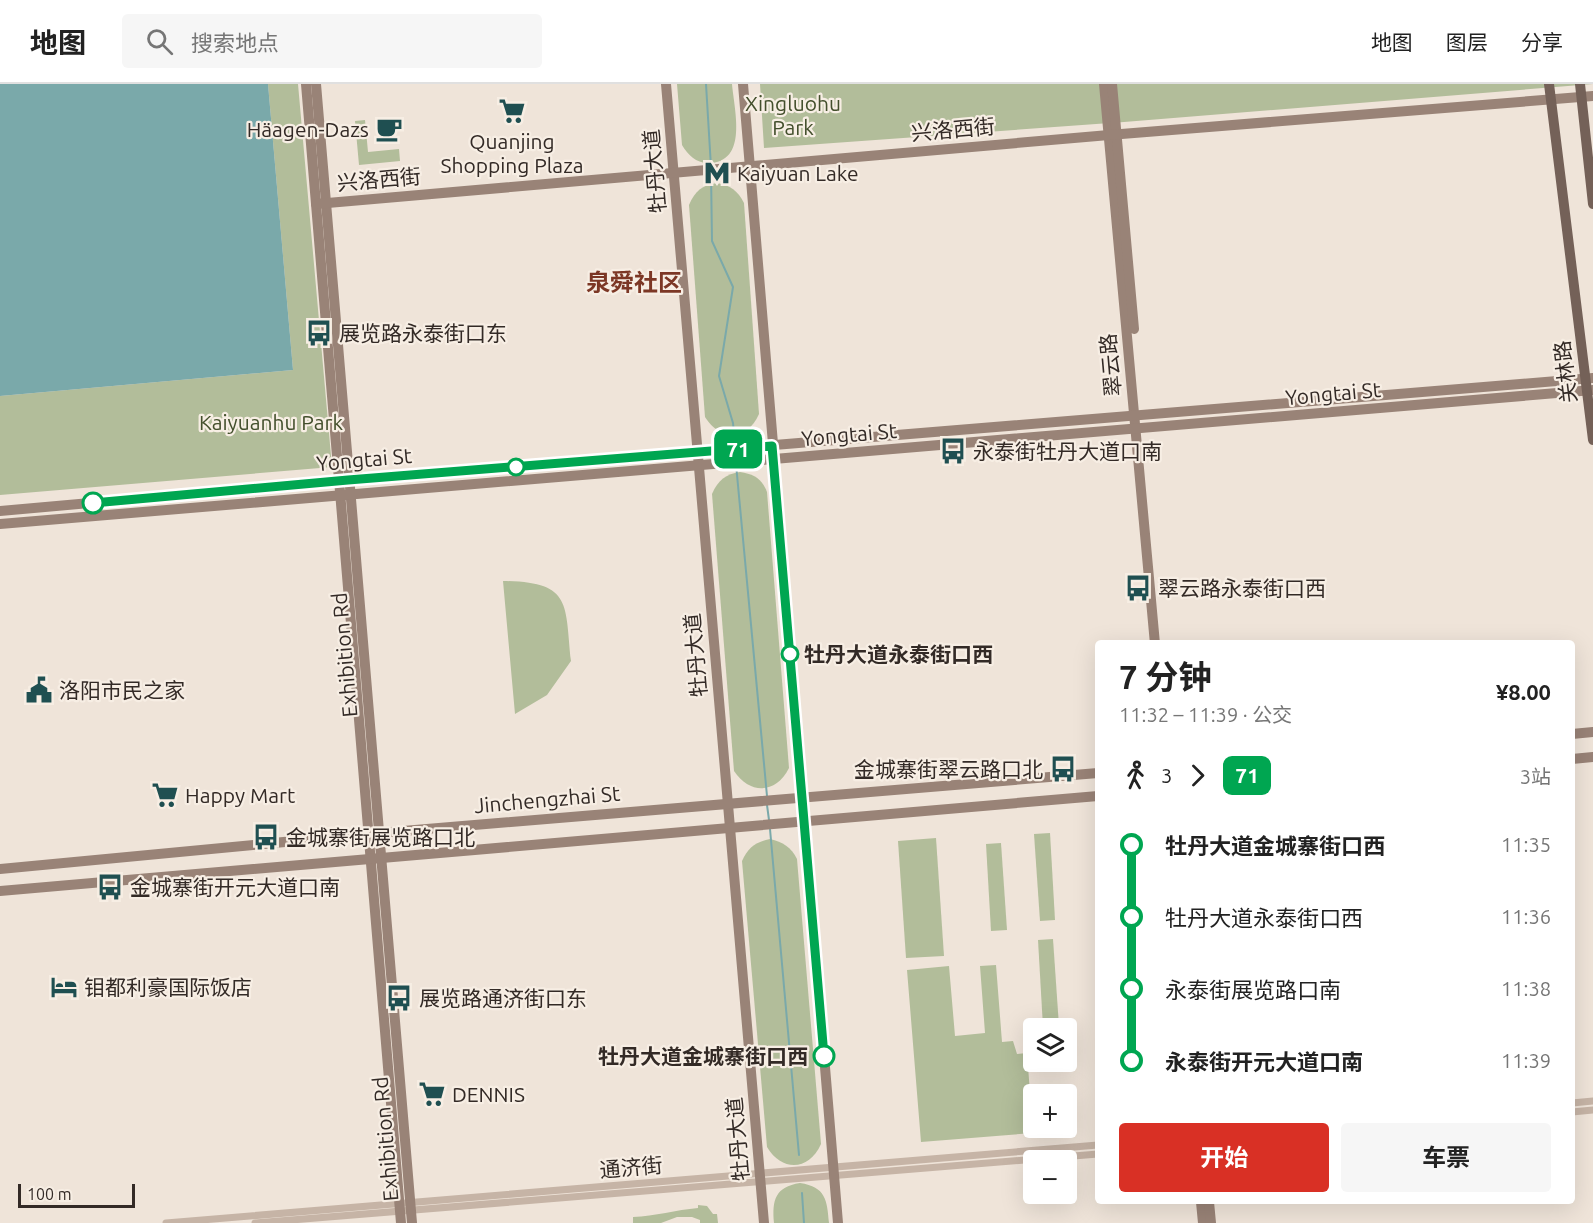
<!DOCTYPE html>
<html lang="zh">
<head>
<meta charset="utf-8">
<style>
  body { margin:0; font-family:Ubuntu,"Noto Sans SC",sans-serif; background:#f6f6f6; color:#222; height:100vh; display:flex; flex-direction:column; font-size:22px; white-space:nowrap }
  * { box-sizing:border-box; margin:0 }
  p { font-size:20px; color:#767676 }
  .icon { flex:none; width:33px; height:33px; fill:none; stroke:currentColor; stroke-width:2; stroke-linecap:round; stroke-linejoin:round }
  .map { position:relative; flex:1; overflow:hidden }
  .side { position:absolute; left:1095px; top:556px; width:480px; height:564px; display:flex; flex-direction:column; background:#fff; border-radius:6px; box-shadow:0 6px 24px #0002 }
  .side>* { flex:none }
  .badge { padding:0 12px; border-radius:9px; font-size:21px; line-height:39px }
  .fabs { position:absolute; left:1023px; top:934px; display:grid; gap:12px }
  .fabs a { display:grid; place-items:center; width:54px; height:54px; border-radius:6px; background:#fff; box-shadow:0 6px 24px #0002; font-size:30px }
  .scale { position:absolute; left:18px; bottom:15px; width:117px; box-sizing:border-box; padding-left:6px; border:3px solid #332a26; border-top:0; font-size:16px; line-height:21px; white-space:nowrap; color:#332a26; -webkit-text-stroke:4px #f7eee4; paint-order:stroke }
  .map>.badge { position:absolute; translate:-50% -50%; box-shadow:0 0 0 3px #fff }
  .legs { display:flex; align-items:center; gap:9px; height:66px; padding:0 24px; font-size:20px }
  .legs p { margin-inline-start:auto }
  .head { display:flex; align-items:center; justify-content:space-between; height:102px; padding:0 24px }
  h1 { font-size:33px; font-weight:700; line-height:45px }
  .button { display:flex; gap:12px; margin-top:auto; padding:12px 24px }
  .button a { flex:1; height:69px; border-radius:6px; background:#d93025; color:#fff; font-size:24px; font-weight:700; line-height:69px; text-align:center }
  .button a+a { background:#f6f6f6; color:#222 }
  ul { padding:0 24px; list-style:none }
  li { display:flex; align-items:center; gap:21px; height:72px; font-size:22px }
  li i { display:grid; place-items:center; width:9px; height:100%; margin:0 8px; background:currentColor }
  li i::after { content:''; width:15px; height:15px; margin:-8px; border:4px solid; border-radius:50%; background:#fff }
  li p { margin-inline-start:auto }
  li:first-child i { background:linear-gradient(#0000 50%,currentColor 0) }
  li:last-child i { background:linear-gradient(currentColor 50%,#0000 0) }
  header { display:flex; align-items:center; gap:36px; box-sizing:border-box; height:84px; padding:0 30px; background:#fff; border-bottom:2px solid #e0e0e0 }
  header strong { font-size:28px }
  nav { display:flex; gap:33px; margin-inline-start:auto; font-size:21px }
  .search { width:420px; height:54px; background:#f6f6f6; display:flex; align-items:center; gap:15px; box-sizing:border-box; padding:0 21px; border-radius:6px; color:#767676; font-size:22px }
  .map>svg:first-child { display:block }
  .green { fill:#b2bd9a }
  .water { fill:#7aa9aa }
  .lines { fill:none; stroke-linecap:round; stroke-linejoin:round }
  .stream { stroke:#7aa9aa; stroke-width:2 }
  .street { stroke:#c6b4a6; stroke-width:7 }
  .secondary { stroke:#998377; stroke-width:10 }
  .primary { stroke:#746158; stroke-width:10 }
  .line-1-casing { stroke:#fff; stroke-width:14 }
  .line-1 { stroke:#00a651; stroke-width:9 }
  .stop-1-dot { fill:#fff; stroke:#00a651; stroke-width:3 }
  .labels { text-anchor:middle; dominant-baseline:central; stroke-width:4.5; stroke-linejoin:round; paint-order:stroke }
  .park-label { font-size:21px; fill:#434f2c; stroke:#f7eee4 }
  .poi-label { font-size:21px; fill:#332a26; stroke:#f7eee4; text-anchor:start }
  .street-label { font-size:21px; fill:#332a26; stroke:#f7eee4 }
  .stop-label { font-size:21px; font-weight:bold; fill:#332a26; stroke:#f7eee4; text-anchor:start }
  .quarter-label { font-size:24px; font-weight:bold; fill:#7c3725; stroke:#f7eee4 }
</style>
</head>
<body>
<header>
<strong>地图</strong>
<div class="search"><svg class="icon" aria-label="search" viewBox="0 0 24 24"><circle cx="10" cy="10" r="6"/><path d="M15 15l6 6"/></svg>搜索地点</div>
<nav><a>地图</a><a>图层</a><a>分享</a></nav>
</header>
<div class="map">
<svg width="1593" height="1139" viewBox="0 0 1593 1139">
  <rect width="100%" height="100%" fill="#efe4d9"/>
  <g class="green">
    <path d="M268 0H298L332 383 0 411V312L293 286Z"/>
    <path d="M677 0H732C734 25 749 79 708 79 696 79 688 71 682 61Z"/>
    <path d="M760 0H1593L1124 38 764 64Z"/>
    <path d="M365 36 368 68 399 65 400 77 359 81 355 37Z"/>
    <path d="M717 99C730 101 738 107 744 119L759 330C747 357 721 358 705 333L689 121C695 107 702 101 717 99Z"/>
    <path d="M740 388C754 390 762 395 767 408L789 684C776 710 750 711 734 687L712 410C718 396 726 390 740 388Z"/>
    <path d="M503 497C572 498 565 519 571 577L547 611 515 630Z"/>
    <path d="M1050 749 1055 836 1040 837 1034 750Z"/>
    <path d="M936 754 944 872 906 874 898 757Z"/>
    <path d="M770 755C783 758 791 763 797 775L821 1060C809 1087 782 1088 767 1063L742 777C748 764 755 758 770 755Z"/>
    <path d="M1001 759 1007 846 991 847 986 760Z"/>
    <path d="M1053 855 1059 942 1043 943 1038 856Z"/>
    <path d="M996 881 1002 958 1013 957 1017 970 1027 969 1033 1049 921 1058 907 886 949 882 955 952 985 949 980 882Z"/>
    <path d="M800 1099C826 1103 827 1116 829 1139H774C772 1116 775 1103 800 1099Z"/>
    <path d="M698 1121 707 1122 713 1130H717L718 1139H700V1136L692 1133H677L661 1139H633V1133C655 1132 676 1126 698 1124Z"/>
  </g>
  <path class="water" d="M0 0H268L293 286 0 312Z"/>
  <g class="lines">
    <g class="stream">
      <path d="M706 0 711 83"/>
      <path d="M711 88 712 157 733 203 719 292 733 339 735 360"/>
      <path d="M736 380 767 712"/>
      <path d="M767 721 769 736"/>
      <path d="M770 745 799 1071"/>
      <path d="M802 1109 804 1139"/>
    </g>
    <g class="street">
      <path d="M1572 1019 1593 1017"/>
      <path d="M1572 1028 1593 1026"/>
      <path d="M166 1139 1098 1061"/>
      <path d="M255 1139 1098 1070"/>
    </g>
    <g class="secondary">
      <path d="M306 0 401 1139"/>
      <path d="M316 0 412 1139"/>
      <path d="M666 0 764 1139"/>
      <path d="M743 0 838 1139"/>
      <path d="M1104 0 1155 560"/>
      <path d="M1112 0 1134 245"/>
      <path d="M316 120 1109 51 1593 12"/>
      <path d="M0 427 348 396 1593 294"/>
      <path d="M0 440 1593 306"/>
      <path d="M1572 650 1593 648"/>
      <path d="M1572 675 1593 673"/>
      <path d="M0 785 379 749 1098 689"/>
      <path d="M0 807 1098 712"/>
      <path d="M1201 1118 1203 1139"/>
      <path d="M1209 1118 1211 1139"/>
    </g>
    <g class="primary">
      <path d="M1549 0 1593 356"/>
      <path d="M1580 0 1593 120"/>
    </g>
  </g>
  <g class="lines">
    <g class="line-1-casing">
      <path id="line-1" d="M93 419 348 396 772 362 824 972"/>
    </g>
    <use href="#line-1" class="line-1"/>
  </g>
  <defs>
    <g id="supermarket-bare" transform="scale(2.07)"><path d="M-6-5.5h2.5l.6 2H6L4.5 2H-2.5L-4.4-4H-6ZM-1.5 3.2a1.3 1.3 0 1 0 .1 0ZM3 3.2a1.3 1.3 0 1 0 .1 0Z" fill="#1f4f51" stroke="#f7eee4" stroke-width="2.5" paint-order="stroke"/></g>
    <g id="cafe-bare" transform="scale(2.07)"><path d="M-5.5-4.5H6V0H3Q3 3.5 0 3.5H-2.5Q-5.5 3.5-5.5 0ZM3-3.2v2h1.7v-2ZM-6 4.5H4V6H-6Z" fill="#1f4f51" stroke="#f7eee4" stroke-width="2.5" paint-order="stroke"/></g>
    <g id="metro-bare" transform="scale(2.07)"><path d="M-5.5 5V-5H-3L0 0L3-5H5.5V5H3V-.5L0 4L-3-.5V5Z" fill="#1f4f51" stroke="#f7eee4" stroke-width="2.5" paint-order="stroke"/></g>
    <g id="bus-bare" transform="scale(2.07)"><path d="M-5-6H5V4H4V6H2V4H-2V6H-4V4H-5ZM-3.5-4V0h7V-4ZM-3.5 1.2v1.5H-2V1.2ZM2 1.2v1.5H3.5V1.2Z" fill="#1f4f51" stroke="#f7eee4" stroke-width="2.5" paint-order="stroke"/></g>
    <g id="civic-bare" transform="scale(2.07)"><path d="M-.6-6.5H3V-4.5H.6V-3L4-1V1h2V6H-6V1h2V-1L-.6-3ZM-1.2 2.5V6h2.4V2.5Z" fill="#1f4f51" stroke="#f7eee4" stroke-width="2.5" paint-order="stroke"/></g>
    <g id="hotel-bare" transform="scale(2.07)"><path d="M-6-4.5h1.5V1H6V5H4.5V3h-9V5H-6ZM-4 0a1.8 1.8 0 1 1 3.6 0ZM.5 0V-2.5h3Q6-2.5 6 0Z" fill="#1f4f51" stroke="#f7eee4" stroke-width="2.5" paint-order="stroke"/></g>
  </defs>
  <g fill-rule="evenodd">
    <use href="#supermarket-bare" x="512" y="27"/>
    <use href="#cafe-bare" x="389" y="45"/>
    <use href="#metro-bare" x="717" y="89"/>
    <use href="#bus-bare" x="319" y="249"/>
    <use href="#bus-bare" x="953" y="367"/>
    <use href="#bus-bare" x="1138" y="504"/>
    <use href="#civic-bare" x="39" y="606"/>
    <use href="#bus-bare" x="1063" y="685"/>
    <use href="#supermarket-bare" x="165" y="711"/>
    <use href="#bus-bare" x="266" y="753"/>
    <use href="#bus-bare" x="110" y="803"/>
    <use href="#hotel-bare" x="64" y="903"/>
    <use href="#bus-bare" x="399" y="914"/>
    <use href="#supermarket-bare" x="432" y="1010"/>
  </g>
  <g class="stop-1-dot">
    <circle cx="516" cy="383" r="8"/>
    <circle cx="93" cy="419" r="10"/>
    <circle cx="790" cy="570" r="8"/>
    <circle cx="824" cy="972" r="10"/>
  </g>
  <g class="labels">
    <g class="park-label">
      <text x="793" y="19">Xingluohu<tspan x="793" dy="24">Park</tspan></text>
      <text x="271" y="338">Kaiyuanhu Park</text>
    </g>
    <g class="poi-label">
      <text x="369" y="45" text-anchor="end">Häagen-Dazs</text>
      <text x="512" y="57" text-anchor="middle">Quanjing<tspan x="512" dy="24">Shopping Plaza</tspan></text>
      <text x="737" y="89">Kaiyuan Lake</text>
      <text x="339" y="249">展览路永泰街口东</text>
      <text x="973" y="367">永泰街牡丹大道口南</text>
      <text x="1158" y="504">翠云路永泰街口西</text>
      <text x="59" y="606">洛阳市民之家</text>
      <text x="1043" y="685" text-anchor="end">金城寨街翠云路口北</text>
      <text x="185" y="711">Happy Mart</text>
      <text x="286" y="753">金城寨街展览路口北</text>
      <text x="130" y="803">金城寨街开元大道口南</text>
      <text x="84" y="903">钼都利豪国际饭店</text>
      <text x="419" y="914">展览路通济街口东</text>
      <text x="452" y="1010">DENNIS</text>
    </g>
    <g class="street-label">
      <text transform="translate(953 45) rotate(-5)">兴洛西街</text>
      <text transform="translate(654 87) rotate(-95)">牡丹大道</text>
      <text transform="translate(379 95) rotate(-5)">兴洛西街</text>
      <text transform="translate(1110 281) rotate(-95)">翠云路</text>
      <text transform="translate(1565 288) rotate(-97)">关林路</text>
      <text transform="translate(1333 309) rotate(-5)">Yongtai St</text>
      <text transform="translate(849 350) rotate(-5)">Yongtai St</text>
      <text transform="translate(364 375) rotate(-5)">Yongtai St</text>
      <text transform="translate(344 571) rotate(-95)">Exhibition Rd</text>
      <text transform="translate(695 571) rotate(-95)">牡丹大道</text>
      <text transform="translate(547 715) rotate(-5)">Jinchengzhai St</text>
      <text transform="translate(385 1055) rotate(-95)">Exhibition Rd</text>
      <text transform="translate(737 1055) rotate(-95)">牡丹大道</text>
      <text transform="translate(631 1083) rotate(-5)">通济街</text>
    </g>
    <g class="stop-label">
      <text x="804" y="570">牡丹大道永泰街口西</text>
      <text x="808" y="972" text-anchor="end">牡丹大道金城寨街口西</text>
    </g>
    <g class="quarter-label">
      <text x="634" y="198">泉舜社区</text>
    </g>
  </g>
</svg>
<div class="fabs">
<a><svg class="icon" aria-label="layers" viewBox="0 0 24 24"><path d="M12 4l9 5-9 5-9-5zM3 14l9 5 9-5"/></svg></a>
<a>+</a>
<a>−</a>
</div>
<div class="scale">100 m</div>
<b class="badge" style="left:738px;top:365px;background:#00a651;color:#fff">71</b>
<section class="side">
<div class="head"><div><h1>7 分钟</h1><p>11:32 – 11:39 · 公交</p></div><b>¥8.00</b></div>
<div class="legs"><svg class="icon" aria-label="walk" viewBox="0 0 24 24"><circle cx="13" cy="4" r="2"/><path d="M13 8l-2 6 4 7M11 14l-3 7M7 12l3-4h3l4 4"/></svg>3<svg class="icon" aria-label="forward" viewBox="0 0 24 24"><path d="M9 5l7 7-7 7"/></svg><b class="badge" style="background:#00a651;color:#fff">71</b><p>3站</p></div>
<ul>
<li><i style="color:#00a651"></i><b>牡丹大道金城寨街口西</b><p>11:35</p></li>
<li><i style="color:#00a651"></i><span>牡丹大道永泰街口西</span><p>11:36</p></li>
<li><i style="color:#00a651"></i><span>永泰街展览路口南</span><p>11:38</p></li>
<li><i style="color:#00a651"></i><b>永泰街开元大道口南</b><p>11:39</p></li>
</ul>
<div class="button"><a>开始</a><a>车票</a></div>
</section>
</div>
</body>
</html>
